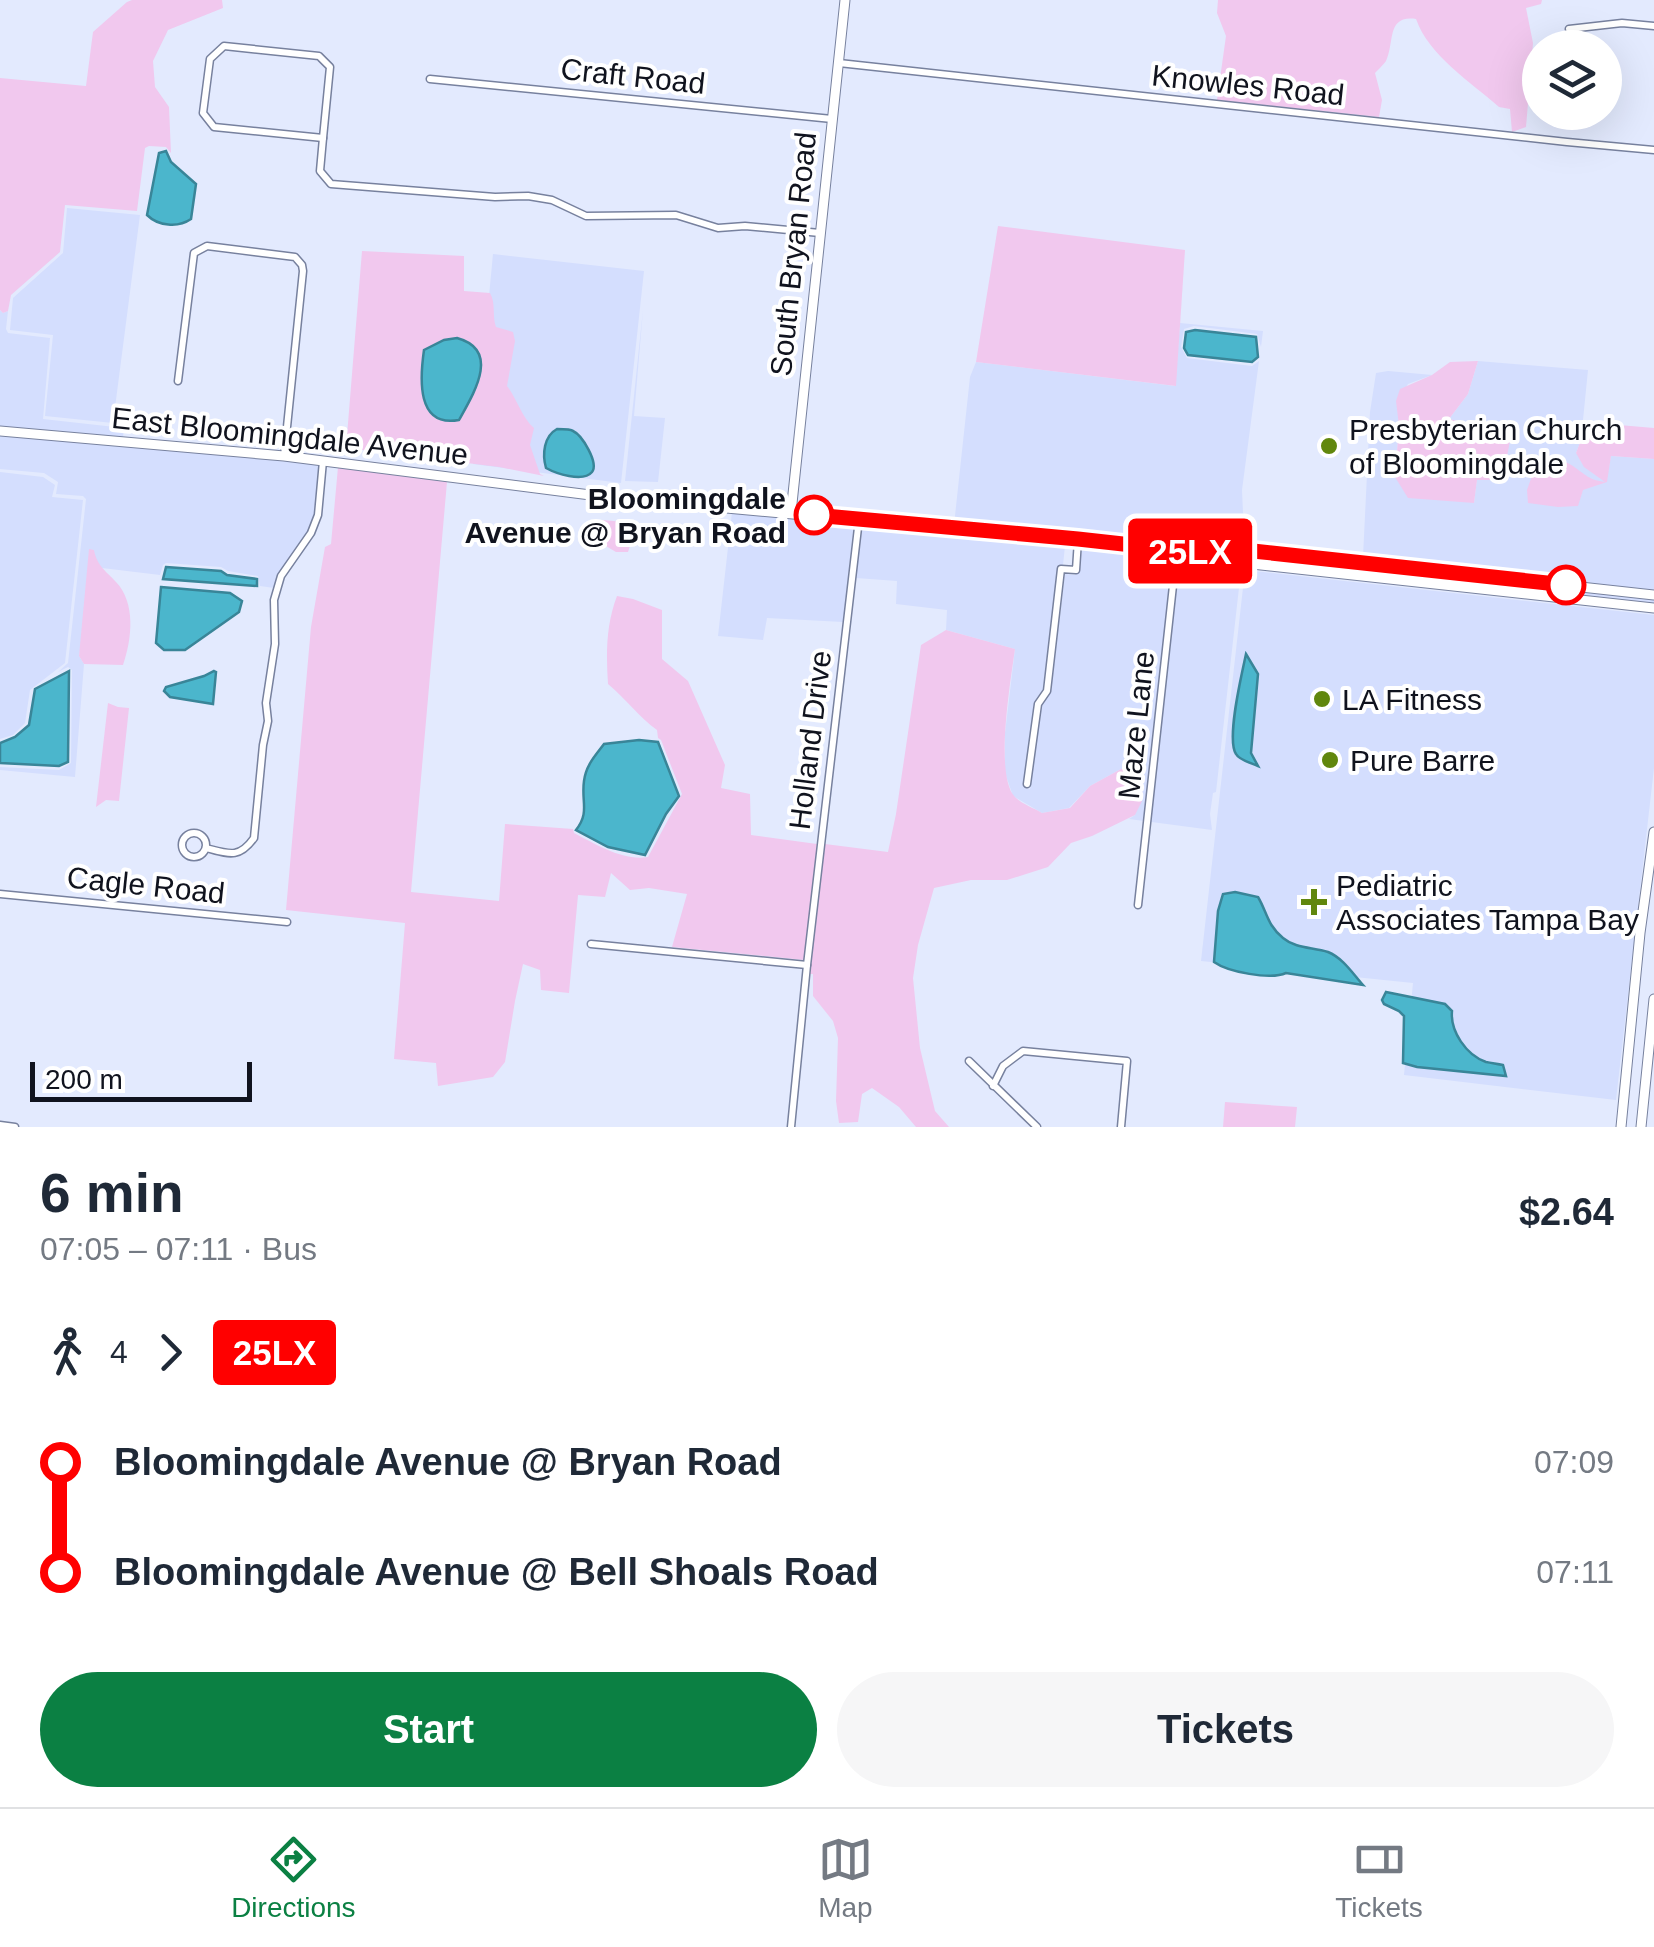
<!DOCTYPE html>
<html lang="en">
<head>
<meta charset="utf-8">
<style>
  body { margin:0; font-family:Arial,sans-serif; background:#f6f6f7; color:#1f2937; height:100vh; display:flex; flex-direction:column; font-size:38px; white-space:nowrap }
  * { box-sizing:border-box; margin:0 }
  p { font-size:32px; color:#747a83 }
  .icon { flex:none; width:55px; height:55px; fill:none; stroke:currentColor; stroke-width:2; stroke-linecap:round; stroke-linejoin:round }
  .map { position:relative; height:1127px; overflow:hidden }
  .drawer { display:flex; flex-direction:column; background:#fff; flex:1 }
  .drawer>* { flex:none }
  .badge { padding:0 20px; border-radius:8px; font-size:35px; line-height:65px }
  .fabs { position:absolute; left:1522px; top:30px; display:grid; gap:20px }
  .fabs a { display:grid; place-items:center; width:100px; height:100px; border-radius:50%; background:#fff; box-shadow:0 10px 40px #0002; font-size:50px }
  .scale { position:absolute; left:30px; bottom:25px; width:222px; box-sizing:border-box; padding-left:10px; border:5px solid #10131e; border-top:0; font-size:28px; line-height:35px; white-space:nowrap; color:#10131e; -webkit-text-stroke:8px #fff; paint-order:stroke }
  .map>.badge { position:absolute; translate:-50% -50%; box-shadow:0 0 0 5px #fff }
  .legs { display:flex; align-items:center; gap:15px; height:110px; padding:0 40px; font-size:32px }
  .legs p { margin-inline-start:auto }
  .overview { display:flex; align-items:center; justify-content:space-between; height:170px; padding:0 40px }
  h1 { font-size:55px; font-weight:800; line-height:75px }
  .button { display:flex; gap:20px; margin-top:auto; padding:20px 40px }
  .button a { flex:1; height:115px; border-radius:60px; background:#0b8043; color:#fff; font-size:40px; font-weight:800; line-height:115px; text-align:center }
  .button a+a { background:#f6f6f7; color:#1f2937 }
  ul { padding:0 40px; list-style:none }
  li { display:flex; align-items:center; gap:35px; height:110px; font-size:38px }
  li i { display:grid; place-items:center; width:15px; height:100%; margin:0 12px; background:currentColor }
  li i::after { content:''; width:25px; height:25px; margin:-12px; border:8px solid; border-radius:50%; background:#fff }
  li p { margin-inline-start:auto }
  li:first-child i { background:linear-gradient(#0000 50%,currentColor 0) }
  li:last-child i { background:linear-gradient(currentColor 50%,#0000 0) }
  .tabs { display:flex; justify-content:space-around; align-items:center; height:140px; border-top:2px solid #e0e1e3; background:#fff; font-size:28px; color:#747a83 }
  .tabs a { display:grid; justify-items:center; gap:5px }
  .tabs .selected { color:#0b8043 }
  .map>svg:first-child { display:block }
  .built { fill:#d4defe }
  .green { fill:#f1c8ee }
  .water { fill:#4bb6cc; stroke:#398598; stroke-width:2.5 }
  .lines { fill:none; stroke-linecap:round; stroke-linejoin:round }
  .street-casing { stroke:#77819e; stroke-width:9 }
  .secondary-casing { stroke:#77819e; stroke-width:11 }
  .street { stroke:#fff; stroke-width:6 }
  .secondary { stroke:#fff; stroke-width:9 }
  .line-1-casing { stroke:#fff; stroke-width:22 }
  .line-1 { stroke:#f00; stroke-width:15 }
  .poi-dot { fill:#61870d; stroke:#fff; stroke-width:4 }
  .stop-1-dot { fill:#fff; stroke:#f00; stroke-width:5 }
  .labels { text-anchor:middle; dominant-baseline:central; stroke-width:8; stroke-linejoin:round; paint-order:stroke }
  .street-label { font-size:30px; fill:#10131e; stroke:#fff }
  .poi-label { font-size:30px; fill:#10131e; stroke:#fff; text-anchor:start }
  .stop-label { font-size:30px; font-weight:bold; fill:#10131e; stroke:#fff; text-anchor:end }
</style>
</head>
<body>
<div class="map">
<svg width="1654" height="1127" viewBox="0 0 1654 1127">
  <rect width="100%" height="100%" fill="#e3eafe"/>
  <g class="built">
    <path d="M67 208 140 215 113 423 45 416 53 335 10 330 13 298 63 253Z"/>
    <path d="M493 254 644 271 621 483 473 464Z"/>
    <path d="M0 310 3 313 8 311 6 329 8 333 50 338 43 419 124 428 123 437 0 427Z"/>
    <path d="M643 310 634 416 665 418 658 482 625 481Z"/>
    <path d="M1180 323 1263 331 1261 347 1257 334 1194 326 1184 329 1181 347 1187 358 1252 366 1259 361 1242 490 1243 513 1249 519 1246 546 1363 557 1370 412 1376 373 1388 371 1432 375 1408 384 1397 401 1399 426 1395 477 1474 503 1477 479 1496 430 1449 419 1468 394 1478 361 1588 370 1581 440 1576 453 1606 482 1611 456 1654 459V591L1254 547 1229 551 1083 535 954 525 970 377 976 362 1175 386Z"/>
    <path d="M0 436 156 448 319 465 314 514 308 531 278 574 274 588 260 586 258 576 228 571 221 567 166 563 163 565 160 575 102 568 97 563 79 656 84 664 75 777 0 770V767L59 770 71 763 72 670 68 667 58 672 68 663 86 499 83 496 56 494 58 482 44 473 0 469Z"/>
    <path d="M0 472 43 477 55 485 52 497 83 500 65 663 30 690 25 723 13 735 0 739Z"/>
    <path d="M732 512 854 523 843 622 767 618 763 640 718 636Z"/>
    <path d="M862 524 952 537 953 533 1074 543V546H1065L1063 565 1057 569 1043 689 1034 704 1023 787 1030 789 1041 706 1051 691 1065 574 1075 575 1079 571 1082 547 1173 553 1170 585H1177L1181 554 1231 560 1248 567H1243L1241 570 1216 792 1213 793 1210 814 1212 830 1129 819 1135 815 1121 769 1090 786 1069 808 1042 813 1013 796 1005 773V733L1015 649 946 630 947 610 896 604 897 581 856 578Z"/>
    <path d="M1253 556 1654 599V603L1253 560 1246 557Z"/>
    <path d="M1245 570 1654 615V768L1616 1100 1404 1075 1413 983 1201 961Z"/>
  </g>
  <g class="green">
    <path d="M132 0H222L223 8 168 30 153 61 155 87 169 107 171 153 166 147 149 146 145 148 137 211 65 205 60 252 11 295 8 311 3 313 0 310V78L86 86 93 32 127 2Z"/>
    <path d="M1218 0H1542L1541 4 1526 8 1533 43 1526 127 1512 132 1510 109 1499 107C1471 82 1429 56 1416 19 1386 15 1395 42 1386 61 1384 64 1378 70 1375 73L1382 100 1379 117 1217 100 1226 36 1217 13Z"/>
    <path d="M998 226 1185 250 1176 386 976 362Z"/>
    <path d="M362 251 464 256V291L490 293C496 303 492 316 496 327L513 332 515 341 507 386C517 399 522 418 534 428L530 445 540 474 544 476 499 467 346 448Z"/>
    <path d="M1478 361 1468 394 1449 419 1496 430 1510 441 1507 456 1493 480H1477L1474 503 1408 498 1395 477 1399 426 1396 401 1400 389 1432 375 1450 362Z"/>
    <path d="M1619 425 1654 428V459L1611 456 1607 482 1583 490 1578 506 1558 507 1528 503 1527 490 1539 456C1551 458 1563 459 1573 466 1586 475 1589 480 1605 482L1584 467 1576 453 1581 440Z"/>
    <path d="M338 467 447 482 411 892 499 901 505 824 573 829 574 833C597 845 623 861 648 857L682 794 661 740 658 738 657 730C639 717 626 699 608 684 606 653 606 625 617 596L633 599 662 610V659L688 681 725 765 721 788 750 794 751 835 817 844 804 960 672 947 687 894 649 888 630 890 611 873 605 897 578 895 569 993 541 990 540 970 523 964 515 1001 505 1062 493 1077 438 1086 436 1063 394 1059 405 923 286 910 311 627 325 547 331 544Z"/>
    <path d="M602 520 625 522 630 546 628 552H616L599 542 595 523Z"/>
    <path d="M89 549 94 550C97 566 106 571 116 582 136 603 132 639 123 665L84 664 79 656Z"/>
    <path d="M946 630 1015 649C1011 679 994 776 1015 797 1022 804 1034 808 1042 813L1070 808 1090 786 1121 769 1143 766 1142 801 1135 815 1092 836 1071 843 1048 867 1007 880H971L934 888 918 945 913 978 920 1048 935 1111 949 1127H916L899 1107 872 1088 862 1094 858 1122 839 1123 836 1101 838 1038 833 1021 813 996V974H810L825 844 888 852 896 814 921 645Z"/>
    <path d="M108 703 118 707 129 708 119 801 106 800 96 807Z"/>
    <path d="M1225 1102 1297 1107 1295 1127H1223Z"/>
  </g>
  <g class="water">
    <path d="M166 151 171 162 196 184 191 219C178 228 158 226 147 215L159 153Z"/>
    <path d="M1195 330 1256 337 1258 357 1252 362 1188 355 1184 348 1186 332Z"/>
    <path d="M457 338C501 350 474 393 459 420 416 428 420 378 424 350L444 340Z"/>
    <path d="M557 429C560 429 571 429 573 431 582 435 599 463 592 472 583 483 555 473 546 468 542 454 544 436 557 429Z"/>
    <path d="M166 567 221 571 227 575 257 579V586L163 579Z"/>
    <path d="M161 587 230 593 242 601 239 612 185 650H164L156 643Z"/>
    <path d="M1246 654 1258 674 1251 753 1258 766C1251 763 1239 760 1236 754 1226 739 1242 673 1246 654Z"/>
    <path d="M69 671 68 762 59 766 0 763V743L15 737 29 725 35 689Z"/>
    <path d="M214 671 216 672 213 704 170 697 164 691 166 687 204 676Z"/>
    <path d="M639 740 658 742 679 796 666 814 645 855 608 847 576 830C590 812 581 802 584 781 586 765 595 756 604 744Z"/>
    <path d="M1235 892 1258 897C1267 912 1267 925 1283 938 1296 949 1313 947 1328 952 1343 958 1353 974 1363 985L1286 973C1270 980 1228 972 1214 962L1218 911 1223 894Z"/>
    <path d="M1386 992 1445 1004 1452 1011C1450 1031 1466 1055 1486 1062 1492 1063 1497 1064 1503 1065L1506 1076 1417 1067 1403 1063 1404 1016 1399 1011 1384 1004 1382 1000Z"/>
  </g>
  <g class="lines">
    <g class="street-casing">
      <g id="street">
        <path d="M1569 29 1622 23 1654 26"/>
        <path d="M224 46 319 56 330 67 323 138 214 127 203 113 210 59Z"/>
        <path d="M839 63 1567 142 1654 150"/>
        <path d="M430 79 832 119"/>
        <path d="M323 138 320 171 331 184 495 197 528 196 552 200 586 216 676 215 718 228 745 226 820 233"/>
        <path d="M178 381 194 253 207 246 295 257 302 265 303 271 284 456"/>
        <path d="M1027 784 1038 704 1047 691 1061 569 1076 570 1078 540"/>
        <circle cx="194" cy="845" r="12"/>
        <path d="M206 848C229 854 239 859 254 838L263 745 268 721 266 703 275 644 274 600 281 576 311 533 318 515 323 461"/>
        <path d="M0 894 287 922"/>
        <path d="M1138 905 1177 549"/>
        <path d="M591 944 807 965"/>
        <path d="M969 1061 1037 1127"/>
        <path d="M993 1086 1003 1066 1023 1051 1127 1061 1121 1127"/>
        <path d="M0 1125 15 1127"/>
        <path d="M791 1127 807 965 859 519"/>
      </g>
    </g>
    <g class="secondary-casing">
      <g id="secondary">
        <path d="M0 431 284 456 606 497 1177 549 1231 555 1252 564 1654 608"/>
        <path d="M791 513 845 0"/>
        <path d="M1234 555 1253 551 1654 595"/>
        <path d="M1621 1127 1640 933 1654 832"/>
        <path d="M1641 1127 1654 999"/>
      </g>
    </g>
    <use href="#street" class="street"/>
    <use href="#secondary" class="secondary"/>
  </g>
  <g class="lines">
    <g class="line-1-casing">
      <path id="line-1" d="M814 515 1078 539 1231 556 1253 551 1566 585"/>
    </g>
    <use href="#line-1" class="line-1"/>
  </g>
  <g class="poi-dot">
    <circle cx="1329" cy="446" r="10"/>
    <circle cx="1322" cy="699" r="10"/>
    <circle cx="1330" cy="760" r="10"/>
    <path d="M1309 887h10v10h10v10h-10v10h-10v-10h-10v-10h10z"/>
  </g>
  <g class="stop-1-dot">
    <circle cx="814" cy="515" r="18"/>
    <circle cx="1566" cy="585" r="18"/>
  </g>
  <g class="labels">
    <g class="street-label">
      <text transform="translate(633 76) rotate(6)">Craft Road</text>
      <text transform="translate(1248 85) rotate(6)">Knowles Road</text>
      <text transform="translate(793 254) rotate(-84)">South Bryan Road</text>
      <text transform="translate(290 436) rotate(6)">East Bloomingdale Avenue</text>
      <text transform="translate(1136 725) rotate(-84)">Maze Lane</text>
      <text transform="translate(810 740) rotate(-83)">Holland Drive</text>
      <text transform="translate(146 885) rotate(6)">Cagle Road</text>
    </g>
    <g class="poi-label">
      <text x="1349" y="429">Presbyterian Church<tspan x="1349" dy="34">of Bloomingdale</tspan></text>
      <text x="1342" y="699">LA Fitness</text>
      <text x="1350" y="760">Pure Barre</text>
      <text x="1336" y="885">Pediatric<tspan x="1336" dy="34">Associates Tampa Bay</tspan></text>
    </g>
    <g class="stop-label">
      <text x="786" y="498">Bloomingdale<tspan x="786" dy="34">Avenue @ Bryan Road</tspan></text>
    </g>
  </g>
</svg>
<div class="fabs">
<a><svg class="icon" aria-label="layers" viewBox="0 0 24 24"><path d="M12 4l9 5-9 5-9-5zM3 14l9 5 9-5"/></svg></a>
</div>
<div class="scale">200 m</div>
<b class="badge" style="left:1190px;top:551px;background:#f00;color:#fff">25LX</b>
</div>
<section class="drawer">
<div class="overview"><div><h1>6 min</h1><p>07:05 – 07:11 · Bus</p></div><b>$2.64</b></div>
<div class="legs"><svg class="icon" aria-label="walk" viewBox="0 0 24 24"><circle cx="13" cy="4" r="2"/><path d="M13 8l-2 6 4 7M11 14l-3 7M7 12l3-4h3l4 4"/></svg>4<svg class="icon" aria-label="forward" viewBox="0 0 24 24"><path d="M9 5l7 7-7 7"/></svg><b class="badge" style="background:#f00;color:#fff">25LX</b></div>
<ul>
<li><i style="color:#f00"></i><b>Bloomingdale Avenue @ Bryan Road</b><p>07:09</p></li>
<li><i style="color:#f00"></i><b>Bloomingdale Avenue @ Bell Shoals Road</b><p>07:11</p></li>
</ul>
<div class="button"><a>Start</a><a>Tickets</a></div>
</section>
<nav class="tabs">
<a class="selected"><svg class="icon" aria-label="directions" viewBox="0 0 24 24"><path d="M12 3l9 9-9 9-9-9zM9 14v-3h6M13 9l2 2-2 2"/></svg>Directions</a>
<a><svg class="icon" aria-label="map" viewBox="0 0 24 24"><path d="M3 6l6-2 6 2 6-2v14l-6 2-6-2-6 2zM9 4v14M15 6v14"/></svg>Map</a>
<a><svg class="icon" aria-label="tickets" viewBox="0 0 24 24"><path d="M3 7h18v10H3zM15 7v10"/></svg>Tickets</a>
</nav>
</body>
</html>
